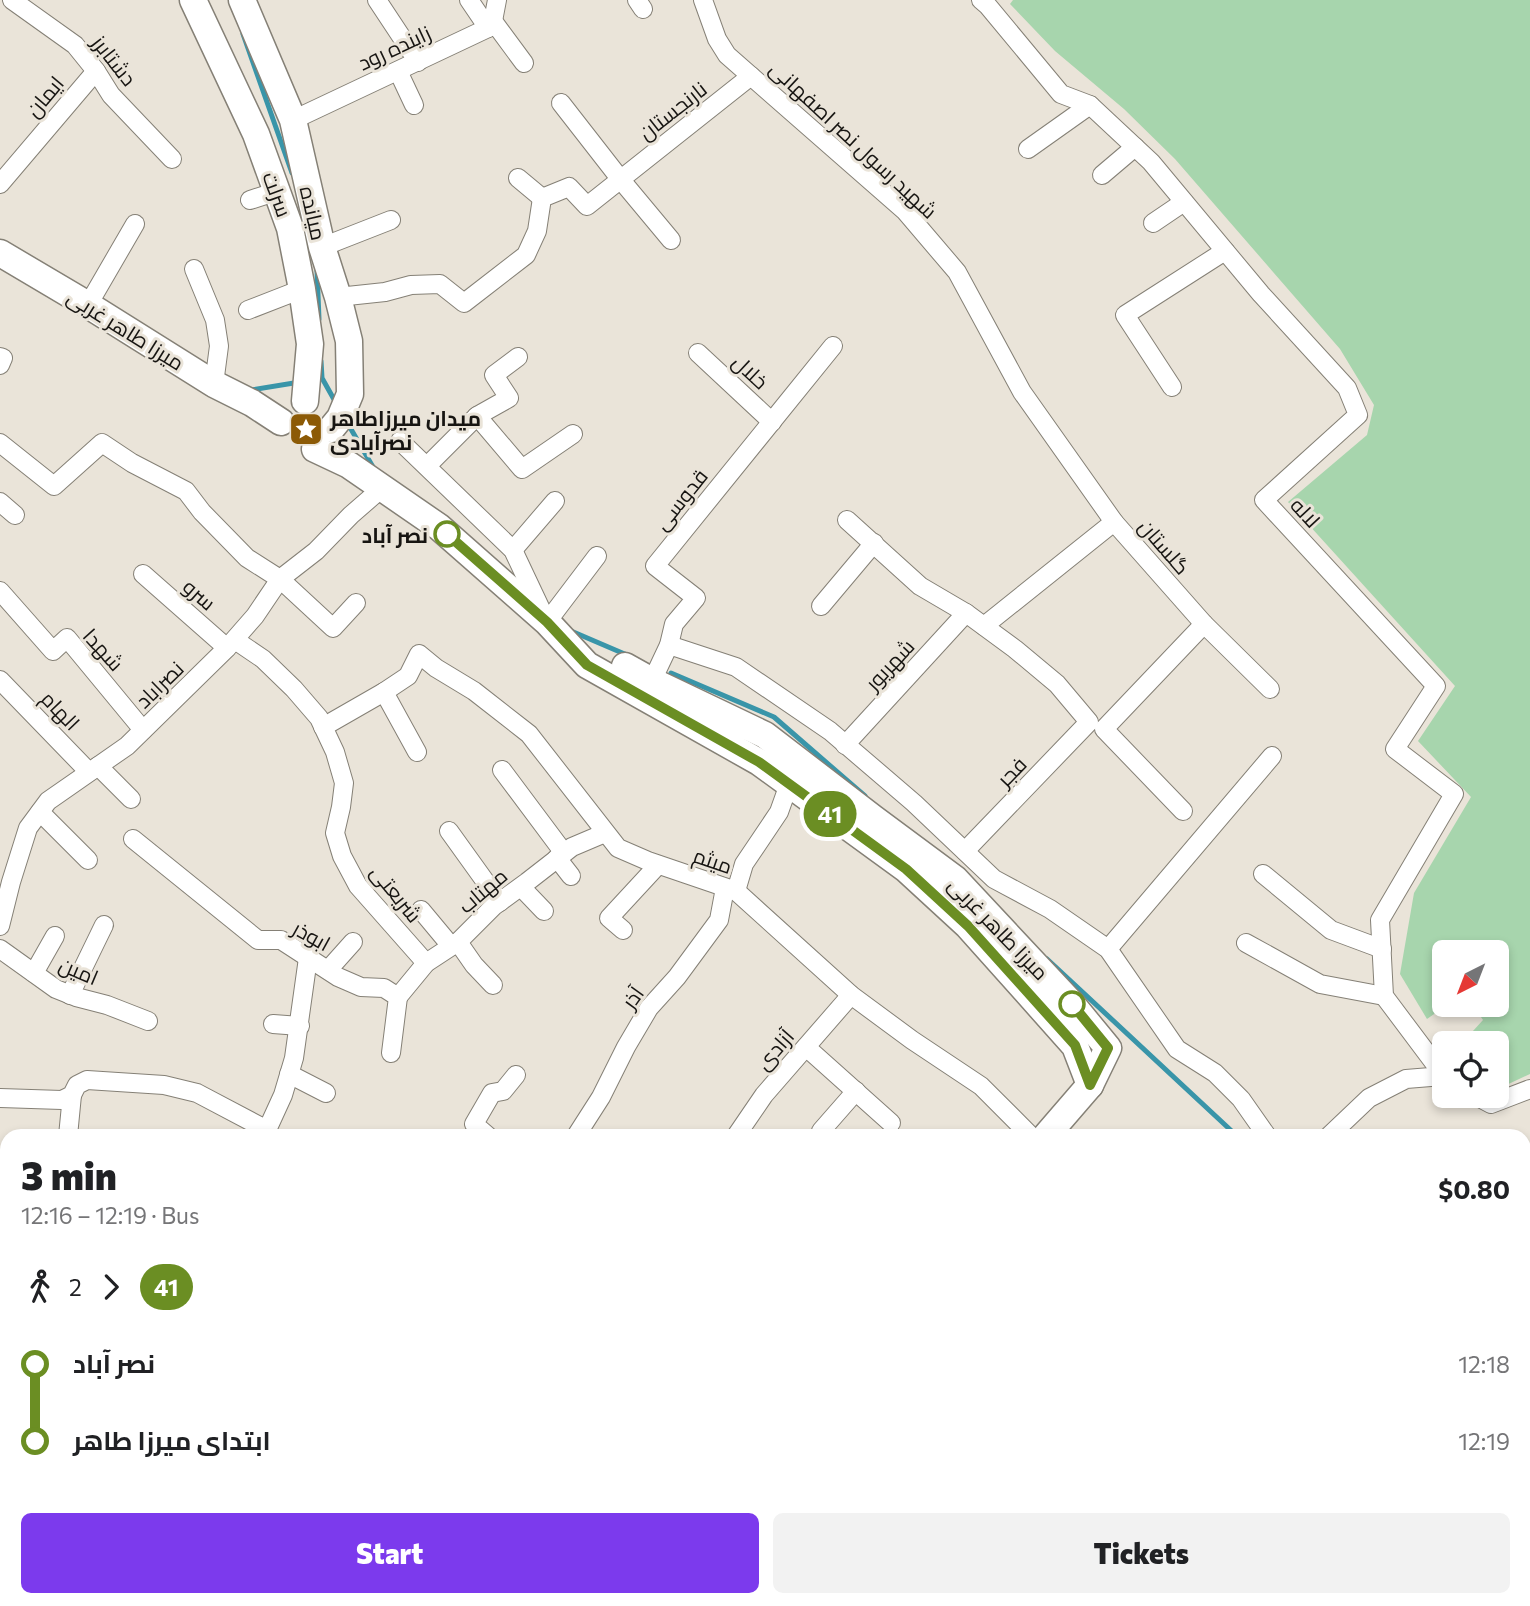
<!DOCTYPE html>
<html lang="en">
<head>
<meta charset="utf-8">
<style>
  body { margin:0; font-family:Commissioner,Cairo,sans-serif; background:#f2f2f2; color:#202124; height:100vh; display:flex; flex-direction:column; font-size:26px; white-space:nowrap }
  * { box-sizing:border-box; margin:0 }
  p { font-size:23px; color:#757577 }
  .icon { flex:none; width:38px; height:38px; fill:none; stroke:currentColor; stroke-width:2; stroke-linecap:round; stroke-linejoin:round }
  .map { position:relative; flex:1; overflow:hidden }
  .panel { position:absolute; left:0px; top:1129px; width:1531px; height:478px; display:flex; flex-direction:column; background:#fff; border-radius:21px 21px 0 0; box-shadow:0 4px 10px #0003 }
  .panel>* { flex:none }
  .badge { padding:0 14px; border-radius:23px; font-size:24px; line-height:46px }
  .needle { width:46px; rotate:222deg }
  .fabs { position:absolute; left:1432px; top:940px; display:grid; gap:14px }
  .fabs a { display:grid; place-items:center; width:77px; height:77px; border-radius:10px; background:#fff; box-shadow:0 4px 10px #0003; font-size:35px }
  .map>.badge { position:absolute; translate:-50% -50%; box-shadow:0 0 0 4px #fff }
  .legs { display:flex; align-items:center; gap:10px; height:77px; padding:0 21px; font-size:23px }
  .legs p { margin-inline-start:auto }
  .head { display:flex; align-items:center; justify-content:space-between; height:119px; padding:0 21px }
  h1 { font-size:38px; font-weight:800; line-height:52px }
  .cta { display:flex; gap:14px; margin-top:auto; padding:14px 21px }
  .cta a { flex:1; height:80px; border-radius:10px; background:#7c3aed; color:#fff; font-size:28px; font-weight:800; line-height:80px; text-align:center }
  .cta a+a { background:#f2f2f2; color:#202124 }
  ul { padding:0 21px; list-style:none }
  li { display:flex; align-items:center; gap:24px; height:77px; font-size:26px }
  li i { display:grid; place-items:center; width:10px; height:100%; margin:0 9px; background:currentColor }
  li i::after { content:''; width:18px; height:18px; margin:-9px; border:5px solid; border-radius:50%; background:#fff }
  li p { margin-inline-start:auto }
  li:first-child i { background:linear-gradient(#0000 50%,currentColor 0) }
  li:last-child i { background:linear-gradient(currentColor 50%,#0000 0) }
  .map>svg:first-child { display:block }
  .green { fill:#a7d5ad }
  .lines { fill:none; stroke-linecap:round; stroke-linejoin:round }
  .stream { stroke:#3995a9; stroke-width:5 }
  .street-casing { stroke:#858076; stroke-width:20 }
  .secondary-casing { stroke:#858076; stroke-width:29 }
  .primary-casing { stroke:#c3c2c1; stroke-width:31 }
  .street { stroke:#fff; stroke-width:18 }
  .secondary { stroke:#fff; stroke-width:26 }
  .primary { stroke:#fececb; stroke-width:28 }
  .line-1-casing { stroke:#fff; stroke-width:16 }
  .line-1 { stroke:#6b8e23; stroke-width:10 }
  .stop-1-dot { fill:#fff; stroke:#6b8e23; stroke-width:3.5 }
  .labels { text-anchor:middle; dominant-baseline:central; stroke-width:6; stroke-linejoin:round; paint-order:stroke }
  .street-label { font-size:21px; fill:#171512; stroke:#eae4d9 }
  .poi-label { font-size:21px; font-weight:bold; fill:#171512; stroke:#eae4d9; text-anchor:start }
  .stop-label { font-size:21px; font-weight:bold; fill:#171512; stroke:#eae4d9; text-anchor:end }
</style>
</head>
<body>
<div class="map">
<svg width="1530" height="1606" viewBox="0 0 1530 1606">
  <rect width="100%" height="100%" fill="#eae4d9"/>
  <path class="green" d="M1013 0H1530V1074L1500 1088 1496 1086V1043H1462L1483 1020 1473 1005 1496 1004V952H1444V1004L1447 1005 1427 1019 1400 974 1414 893 1471 797 1418 741 1455 686 1288 502 1367 435 1374 405 1340 349 1175 159 1124 109 1055 51 1010 4Z"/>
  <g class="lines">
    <g class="stream">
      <path d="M243 34 292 173"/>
      <path d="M317 270 319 319"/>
      <path d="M321 361 322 378 336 403"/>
      <path d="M251 390 300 382"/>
      <path d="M348 424 373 467"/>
      <path d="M571 631 627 655"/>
      <path d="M671 673 774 717 865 796"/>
      <path d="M1047 959 1237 1136"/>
      <path d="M1524 1377 1530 1386"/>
    </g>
    <g class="street-casing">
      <g id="street">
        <path d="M12 0 75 45 96 71 111 95 172 159"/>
        <path d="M377 0 418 62"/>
        <path d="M469 0 488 28"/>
        <path d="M637 0 643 9"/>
        <path d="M703 0 717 39 727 55 905 211 957 272 1022 392 1114 522"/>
        <path d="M981 0 988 6 1061 94 1090 105 1151 162 1261 294 1347 388 1358 415 1264 500 1436 686 1395 749 1454 794 1380 920 1384 996 1444 1076"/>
        <path d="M493 21 524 63"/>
        <path d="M398 71 414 105"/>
        <path d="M561 103 621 180 671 240"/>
        <path d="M293 120 488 28 493 21 497 0"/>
        <path d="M1028 149 1090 105"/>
        <path d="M1102 175 1135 147"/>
        <path d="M518 178 542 198"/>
        <path d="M0 184 96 71"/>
        <path d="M250 200 278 191"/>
        <path d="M1153 223 1184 202"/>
        <path d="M322 247 391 220"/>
        <path d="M194 269 215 320 219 346 214 384"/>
        <path d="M338 297 385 292 411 285 440 284 464 303 526 255 537 231 542 198 569 187 587 206 751 76"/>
        <path d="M88 305 135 224"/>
        <path d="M248 310 302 289"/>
        <path d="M698 353 772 422"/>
        <path d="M0 357 3 358 0 365"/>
        <path d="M1172 387 1125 315 1225 251"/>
        <path d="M477 416 509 398 494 375 518 357"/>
        <path d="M400 441 513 550 547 622 597 556"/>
        <path d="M0 443 54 486 102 443 132 463 186 491 202 512 247 558 280 579 333 628 356 603"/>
        <path d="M427 466 477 416 522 469 573 434"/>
        <path d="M0 502 15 515"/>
        <path d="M847 520 920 586 966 613 1015 649 1057 684 1089 722 965 851"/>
        <path d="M513 550 555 501"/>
        <path d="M143 574 227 648"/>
        <path d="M0 591 53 651 67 638 143 730"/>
        <path d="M821 606 874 543"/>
        <path d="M984 626 1114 522 1204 624 1270 689"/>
        <path d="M235 640 263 659 294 689 319 718 335 752 344 783 341 807 335 833 342 856 358 886 426 963"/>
        <path d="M669 645 736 667 830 731 914 803 994 879 1050 909 1108 949 1177 1049 1215 1073 1241 1099 1267 1136"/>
        <path d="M0 680 89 772"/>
        <path d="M652 681 669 645 674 624 696 598 655 566 833 346"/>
        <path d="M384 692 417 752"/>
        <path d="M323 727 384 692 408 676 419 654 436 668 474 691 529 734 618 848 648 861 736 891 851 995 912 1040 981 1086 1031 1136"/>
        <path d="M845 745 966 613"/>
        <path d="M98 766 131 799"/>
        <path d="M502 770 564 853"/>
        <path d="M1183 811 1104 729 1204 624"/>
        <path d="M40 812 88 860"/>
        <path d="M449 831 500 902"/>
        <path d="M133 839 258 940H281L338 977 361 987 384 988 398 997 391 1053"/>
        <path d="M557 858 571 876"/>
        <path d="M1263 874 1331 930 1382 949"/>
        <path d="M521 887 544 911"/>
        <path d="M736 891 744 864 779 812 789 784"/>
        <path d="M421 910 451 946"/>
        <path d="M0 926 11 882 28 828 48 801 127 746 227 648 255 616 280 579 316 551 351 515 382 488"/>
        <path d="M623 930 609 918 658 865"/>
        <path d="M458 942 474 965 493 985"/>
        <path d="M1246 943 1320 984 1384 996"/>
        <path d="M0 949 56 989 76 997 107 1005 148 1021"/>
        <path d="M1108 949 1272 756"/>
        <path d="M328 970 353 942"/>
        <path d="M34 973 55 936"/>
        <path d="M70 995 104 925"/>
        <path d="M398 997 426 963 458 942 494 906 527 882 572 847 605 833"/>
        <path d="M273 1024 300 1026"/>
        <path d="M806 1047 891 1123"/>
        <path d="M289 1074 326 1093"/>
        <path d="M1476 1096 1491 1104 1530 1089"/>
        <path d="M0 1098 62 1100 72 1095 77 1085 87 1080 164 1085 197 1093 267 1130 283 1095 294 1058 308 958"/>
        <path d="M821 1131 856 1091"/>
        <path d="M68 1136 72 1095"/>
        <path d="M488 1136 474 1124 492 1093 503 1091 516 1075"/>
        <path d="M576 1136 601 1097 626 1047 649 1008 677 977 719 920 725 888"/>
        <path d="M736 1136 764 1095 851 995"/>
        <path d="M1329 1136 1369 1098 1406 1079 1443 1076"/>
        <path d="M0 1406 7 1411"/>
        <path d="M1524 1429 1530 1436"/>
        <path d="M0 1454 7 1445"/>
        <path d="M1524 1555 1530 1560"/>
        <path d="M247 1600 254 1606"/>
        <path d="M380 1600 387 1606"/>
        <path d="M800 1600 806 1606"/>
        <path d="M892 1600 898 1606"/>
        <path d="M819 1606 828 1600"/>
        <path d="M1112 1606 1117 1600"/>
      </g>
    </g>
    <g class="secondary-casing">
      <g id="secondary">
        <path d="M193 0 256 134 290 228 302 289 310 344 305 401"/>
        <path d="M242 0 293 120 322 247 338 297 349 341 350 394 340 418 331 429"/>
        <path d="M0 253 88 305 214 384 252 403 281 422"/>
        <path d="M315 449 349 465 439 527 547 622 587 665 759 762 906 869 968 926 1075 1046 1090 1085"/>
        <path d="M625 666 652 681 765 735 873 818 955 879 1071 1003 1108 1048 1090 1085 1046 1136"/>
        <path d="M560 1606 566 1600"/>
      </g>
    </g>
    <g class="primary-casing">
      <g id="primary">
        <path d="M0 1173 7 1177"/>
        <path d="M0 1202 7 1207"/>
        <path d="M630 1600 640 1606"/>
        <path d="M683 1600 693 1606"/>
        <path d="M524 1606 525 1600"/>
      </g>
    </g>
    <use href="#street" class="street"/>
    <use href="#secondary" class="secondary"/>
    <use href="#primary" class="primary"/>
  </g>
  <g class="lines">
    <g class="line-1-casing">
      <path id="line-1" d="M447 534 547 622 587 665 759 762 906 869 968 926 1075 1045 1090 1085 1108 1048 1072 1004"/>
    </g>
    <use href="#line-1" class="line-1"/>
  </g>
  <defs>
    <g id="sight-square" transform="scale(1.75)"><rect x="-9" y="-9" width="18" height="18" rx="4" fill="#8c5a06" stroke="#eae4d9"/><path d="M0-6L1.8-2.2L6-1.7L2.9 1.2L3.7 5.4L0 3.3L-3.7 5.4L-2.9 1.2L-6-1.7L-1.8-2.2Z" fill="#fff"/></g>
  </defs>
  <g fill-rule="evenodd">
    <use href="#sight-square" x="306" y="429"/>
  </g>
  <g class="stop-1-dot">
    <circle cx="447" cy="534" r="12"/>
    <circle cx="1072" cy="1004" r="12"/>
  </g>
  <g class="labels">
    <g class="street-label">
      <text transform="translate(394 47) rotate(-25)">زاینده رود</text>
      <text transform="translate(115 60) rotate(52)">دشتابرز</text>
      <text transform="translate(44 96) rotate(-50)">ایمان</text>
      <text transform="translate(672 110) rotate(-38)">نارنجستان</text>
      <text transform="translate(854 139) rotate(43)">شهید رسول نصر اصفهانی</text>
      <text transform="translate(278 194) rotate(70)">سرلت</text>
      <text transform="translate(314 213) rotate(77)">میانده</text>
      <text transform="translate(126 329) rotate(32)">میرزا طاهر غربی</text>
      <text transform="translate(751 371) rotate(43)">خلال</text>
      <text transform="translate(680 499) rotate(-51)">قدوسی</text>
      <text transform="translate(1306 512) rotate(47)">لاله</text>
      <text transform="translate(1165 546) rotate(49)">گلستان</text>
      <text transform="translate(200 594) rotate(41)">سرو</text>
      <text transform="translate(104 649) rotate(48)">شهدا</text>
      <text transform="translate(889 664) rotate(-47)">شهریور</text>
      <text transform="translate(159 684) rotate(-44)">نصراباد</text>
      <text transform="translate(61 710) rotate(46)">الهام</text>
      <text transform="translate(1011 771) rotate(-46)">فجر</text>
      <text transform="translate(713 860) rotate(19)">میثم</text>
      <text transform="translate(482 890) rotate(-40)">مهتاب</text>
      <text transform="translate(397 893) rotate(51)">شریعتی</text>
      <text transform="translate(999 928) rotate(46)">میرزا طاهر غربی</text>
      <text transform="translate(312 935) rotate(29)">ابوذر</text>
      <text transform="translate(79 970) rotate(23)">امین</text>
      <text transform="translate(632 997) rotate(-54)">آذر</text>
      <text transform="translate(774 1049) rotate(-49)">آزادی</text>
    </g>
    <g class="poi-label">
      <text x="330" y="417">میدان میرزاطاهر<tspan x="330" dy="24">نصرآبادی</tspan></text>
    </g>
    <g class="stop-label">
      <text x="428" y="534">نصر آباد</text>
    </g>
  </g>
</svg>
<div class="fabs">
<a><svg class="needle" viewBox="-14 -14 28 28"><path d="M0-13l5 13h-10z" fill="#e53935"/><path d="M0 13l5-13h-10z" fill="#757577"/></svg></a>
<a><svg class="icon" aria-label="locate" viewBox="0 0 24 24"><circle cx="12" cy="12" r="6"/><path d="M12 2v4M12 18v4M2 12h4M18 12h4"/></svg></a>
</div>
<b class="badge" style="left:830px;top:814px;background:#6b8e23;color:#fff">41</b>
<section class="panel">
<div class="head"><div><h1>3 min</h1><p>12:16 – 12:19 · Bus</p></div><b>$0.80</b></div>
<div class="legs"><svg class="icon" aria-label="walk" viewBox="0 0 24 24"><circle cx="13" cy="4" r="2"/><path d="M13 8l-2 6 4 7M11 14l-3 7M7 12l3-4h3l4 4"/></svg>2<svg class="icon" aria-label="forward" viewBox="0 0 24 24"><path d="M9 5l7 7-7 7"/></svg><b class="badge" style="background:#6b8e23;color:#fff">41</b></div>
<ul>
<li><i style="color:#6b8e23"></i><b>نصر آباد</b><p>12:18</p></li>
<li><i style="color:#6b8e23"></i><b>ابتدای میرزا طاهر</b><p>12:19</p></li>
</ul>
<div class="cta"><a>Start</a><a>Tickets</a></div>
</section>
</div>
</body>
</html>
